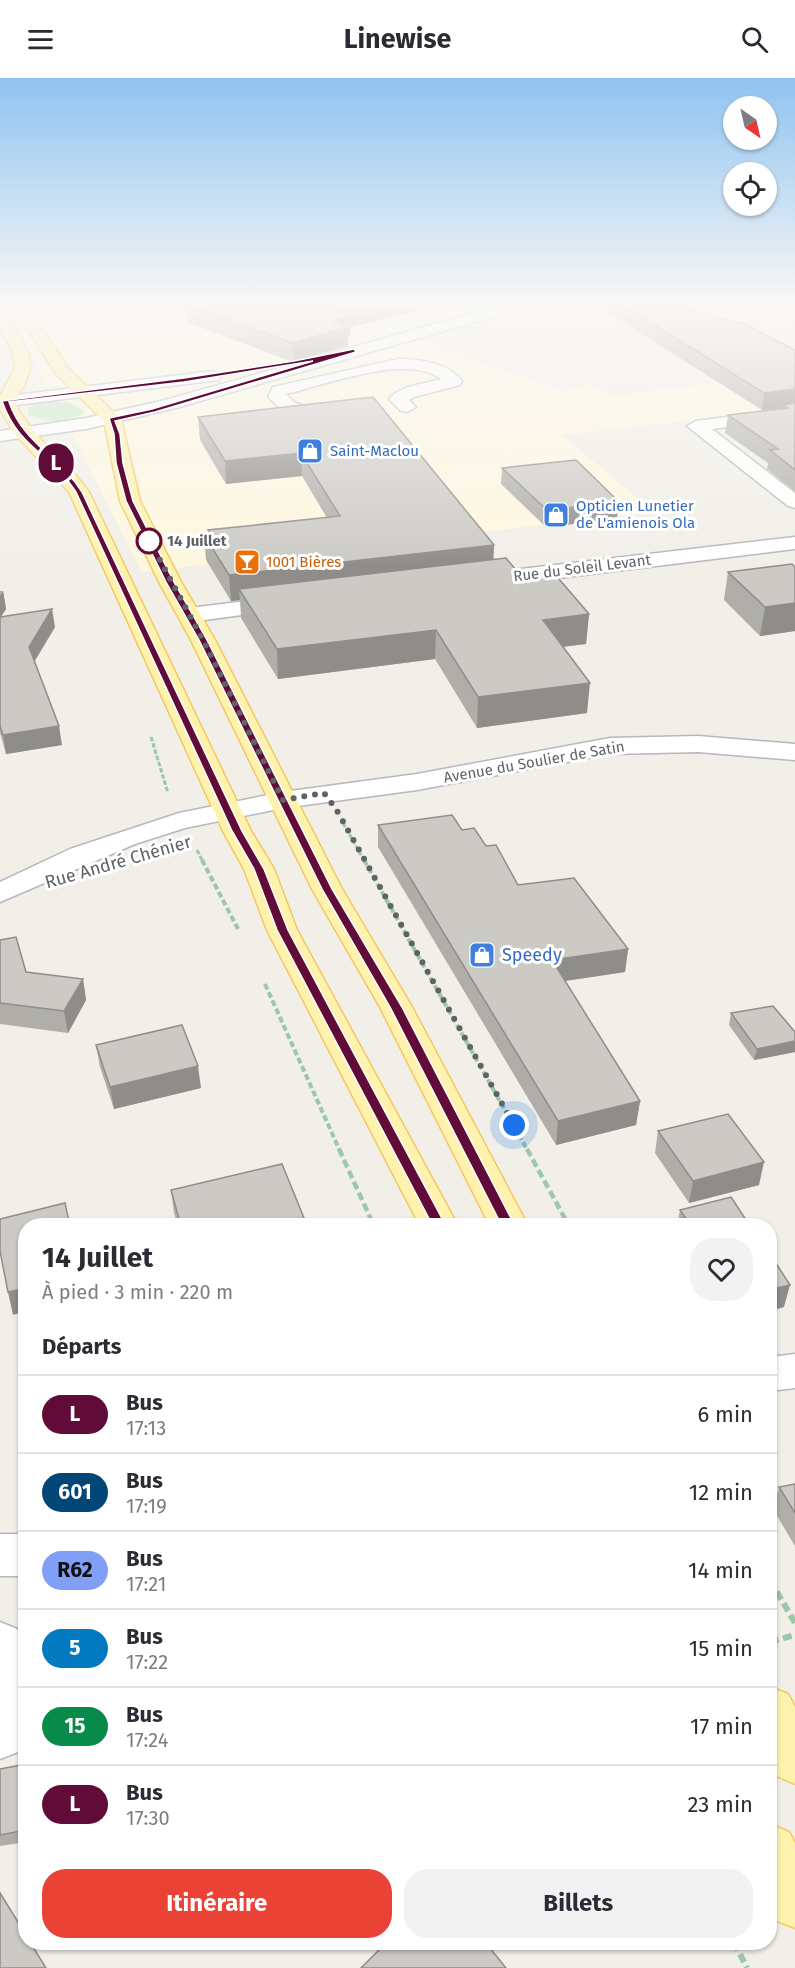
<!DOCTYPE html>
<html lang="fr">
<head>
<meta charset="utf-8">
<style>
  body { margin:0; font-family:"Fira Sans",sans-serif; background:#f2f2f3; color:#2b2b33; height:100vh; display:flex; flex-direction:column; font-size:22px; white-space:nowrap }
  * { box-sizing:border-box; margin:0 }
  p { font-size:20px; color:#7c7c81 }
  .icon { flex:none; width:33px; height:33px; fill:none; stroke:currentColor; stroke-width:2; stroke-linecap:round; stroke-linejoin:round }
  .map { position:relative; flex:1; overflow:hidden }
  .side { position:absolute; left:18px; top:1140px; width:759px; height:732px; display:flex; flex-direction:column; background:#fff; border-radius:24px; box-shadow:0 2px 4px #0004 }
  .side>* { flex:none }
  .badge { padding:0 12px; border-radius:20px; font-size:21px; line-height:39px }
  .needle { width:39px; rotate:146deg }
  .tools { position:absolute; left:723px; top:18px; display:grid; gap:12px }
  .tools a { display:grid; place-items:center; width:54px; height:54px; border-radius:50%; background:#fff; box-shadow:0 2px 4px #0004; font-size:30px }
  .you { position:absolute; width:30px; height:30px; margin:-15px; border:4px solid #fff; border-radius:50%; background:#1a73e8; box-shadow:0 0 0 9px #1a73e833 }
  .map>.badge { position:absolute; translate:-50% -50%; box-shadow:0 0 0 3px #fff }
  h2 { padding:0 24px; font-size:22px; line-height:54px }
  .round { display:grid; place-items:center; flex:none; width:63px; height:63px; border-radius:24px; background:#f2f2f3 }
  .overview { display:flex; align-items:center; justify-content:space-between; height:102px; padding:0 24px }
  h1 { font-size:28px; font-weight:700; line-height:45px }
  .button { display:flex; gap:12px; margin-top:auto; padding:12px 24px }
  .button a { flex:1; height:69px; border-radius:24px; background:#ea4335; color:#fff; font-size:24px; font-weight:700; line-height:69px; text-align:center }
  .button a+a { background:#f2f2f3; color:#2b2b33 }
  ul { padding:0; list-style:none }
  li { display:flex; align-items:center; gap:18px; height:78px; padding:0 24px; border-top:2px solid #e1e1e2 }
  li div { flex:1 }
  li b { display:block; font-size:22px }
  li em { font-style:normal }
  li .badge { min-width:66px; font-weight:700; text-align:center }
  header { display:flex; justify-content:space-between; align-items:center; height:78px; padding:0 24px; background:#fff; font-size:27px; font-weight:700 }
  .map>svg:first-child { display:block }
  .commercial { fill:#fef7e0 }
  .green { fill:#c5e8c5 }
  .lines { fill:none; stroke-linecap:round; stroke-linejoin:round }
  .minor-casing { stroke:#b5b8bc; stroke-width:3 }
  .major-casing { stroke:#f2c960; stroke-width:3 }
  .path-far3 { stroke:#9cc7a9; stroke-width:3; stroke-dasharray:4.5 2; stroke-linecap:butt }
  .path-far2 { stroke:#9cc7a9; stroke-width:4; stroke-dasharray:6 3; stroke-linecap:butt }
  .path-far1 { stroke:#9cc7a9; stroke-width:4.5; stroke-dasharray:8 4; stroke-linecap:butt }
  .path { stroke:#9cc7a9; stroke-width:6; stroke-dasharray:9 4.5; stroke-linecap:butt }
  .minor { fill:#fff; fill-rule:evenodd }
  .major { fill:#fff2af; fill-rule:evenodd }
  .wall { fill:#afaea9 }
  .shaded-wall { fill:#8f8d8a }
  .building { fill:#cccac5; stroke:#8f8d8a; stroke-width:1.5 }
  .line { fill:#610b38; stroke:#fff; stroke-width:1.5 }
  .walk { stroke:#5f6368; stroke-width:6; stroke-dasharray:0 10.8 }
  .stop-dot { fill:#fff; stroke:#610b38; stroke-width:3 }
  .labels { text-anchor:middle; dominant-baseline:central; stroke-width:6; stroke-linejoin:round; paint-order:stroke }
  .far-shop-label { font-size:15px; fill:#366cbe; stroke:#fff; text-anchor:start }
  .far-stop-label { font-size:15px; font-weight:bold; fill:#5f6368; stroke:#fff; text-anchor:start }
  .far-food-label { font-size:15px; fill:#c56008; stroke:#fff; text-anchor:start }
  .far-street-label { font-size:15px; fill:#5f6368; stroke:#fff }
  .street-label { font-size:18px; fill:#5f6368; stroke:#fff }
  .shop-label { font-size:18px; fill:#366cbe; stroke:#fff; text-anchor:start }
</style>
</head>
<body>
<header><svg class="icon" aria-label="menu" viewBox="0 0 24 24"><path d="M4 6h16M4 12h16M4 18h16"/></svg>Linewise<svg class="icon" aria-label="search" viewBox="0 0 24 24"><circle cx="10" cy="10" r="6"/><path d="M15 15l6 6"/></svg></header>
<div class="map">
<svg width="795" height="1890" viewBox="0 0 795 1890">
  <rect width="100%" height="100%" fill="#f1efe8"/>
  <path class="commercial" d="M0 223H515L398 255 564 313 589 306 611 318 730 303 773 333 562 357 654 434 142 494 11 237H0Z"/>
  <path class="green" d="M50 324H67L84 332 82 337 56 344 29 338 28 331 35 326Z"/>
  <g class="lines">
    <g class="minor-casing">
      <g id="minor">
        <path d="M516 223H540L538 226 176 330 86 351 0 363V353L86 340 165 322Z"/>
        <path d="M398 281C420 281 447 284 462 303L460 307 414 319 409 322 416 329 407 334 401 333 389 321C400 307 425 306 441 301 406 275 326 307 286 316L294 324 325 337 328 341 325 345 319 346 282 332 268 319 273 309Z"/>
        <path d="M213 293 221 298 219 302 0 329V319Z"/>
        <path d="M795 330V340L712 351 795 415V430L788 428 687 348 696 343Z"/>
        <path d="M795 459V471L478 510 470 508 467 503 470 498 478 496Z"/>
        <path d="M286 518 294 520 297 525 294 530 190 544 182 542 179 537 182 532 190 530Z"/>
        <path d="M698 658 795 666V682L698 674 610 676 417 712 283 730 185 750 135 766 0 824V804L70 771 179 735 283 714 417 696 610 660Z"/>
        <path d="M795 1276V1310L770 1313V1279Z"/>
        <rect x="0" y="1456" width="26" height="42"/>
        <path d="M0 1544 17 1551 24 1567 26 1579V1656L18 1674 0 1681Z"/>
      </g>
    </g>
    <g class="major-casing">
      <g id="major">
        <path d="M10 223H24L68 290 121 341 140 423 181 504 215 562 342 811 412 929 528 1148H490L380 929 312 811 191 562 159 504 120 423 104 343 56 296Z"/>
        <path d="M0 234C8 237 11 244 15 251 35 282 35 293 14 323 31 360 66 381 89 414L251 753 274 791 297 852 458 1148H420L267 852 244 791 223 753 69 414 13 354 0 331V318L15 289 12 272 0 251Z"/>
        <path d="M770 1609 788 1616 795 1629V1706L777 1698 770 1685Z"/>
        <path d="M770 1746 789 1754 795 1765V1850L775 1842 770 1830Z"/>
      </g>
    </g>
    <g class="path-far3">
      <path d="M151 659 168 715"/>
      <path d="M343 745 365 784"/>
      <path d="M197 772 203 784"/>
    </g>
    <g class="path-far2">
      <path d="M202 782 238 851"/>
      <path d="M364 782 528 1073"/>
      <path d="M265 906 340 1073"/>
    </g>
    <g class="path-far1">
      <path d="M339 1071 374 1148"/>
      <path d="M527 1071 569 1148"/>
    </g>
    <g class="path">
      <path d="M770 1502 795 1545"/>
      <path d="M770 1564 795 1557"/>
      <path d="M734 1864 747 1890"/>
    </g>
    <use href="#minor" class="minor"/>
    <use href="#major" class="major"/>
  </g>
  <g class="wall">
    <path d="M199 223H417V233L350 249V257L348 258V268L293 284 187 244 186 226Z"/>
    <path d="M608 223H658L795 272V413L767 391 768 385 725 355 728 337 783 330 762 332 607 234Z"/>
    <path d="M373 319 494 467 493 481 589 536 586 566 563 569 587 635 477 650 435 581 278 601 241 540 240 522 231 523 206 482 204 457H208V452L327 440 302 398 226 406 200 362 198 339Z"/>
    <path d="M502 390 617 441 546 449 501 406Z"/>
    <path d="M795 489V553L760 558 724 522 728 494Z"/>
    <path d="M0 513H3L6 531 1 539 55 549 35 583 62 667 6 676 0 655Z"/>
    <path d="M378 747 462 752 518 807 628 871 625 894 565 903 640 1023 636 1047 556 1067 378 769Z"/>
    <path d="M0 862 26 894 83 901 86 922 68 955 0 946Z"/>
    <path d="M731 935 795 954V974L754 982 729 947Z"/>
    <path d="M96 967 201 1010 114 1031 100 989Z"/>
    <path d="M658 1053 759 1107 689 1125 655 1075Z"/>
    <path d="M171 1112 304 1148H178L174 1135Z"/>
    <path d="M680 1132 750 1148H677Z"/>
    <path d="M770 1176 784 1229 773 1232 775 1236 770 1259Z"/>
    <path d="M795 1406V1468L773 1431 779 1409Z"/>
    <path d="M26 1686V1764L0 1768V1691Z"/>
  </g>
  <g class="shaded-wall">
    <path d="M384 223H417V233L350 249V257L348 258V268L293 284 292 265 332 243 337 234Z"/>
    <path d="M795 311V328L783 327V330L762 332 764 315Z"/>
    <path d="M301 375 302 398 226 406 225 383Z"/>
    <path d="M619 424 617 441 546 449 547 432Z"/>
    <path d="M494 467 493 492 239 511 240 522 231 523 229 497Z"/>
    <path d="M3 513 6 531 0 540V518Z"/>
    <path d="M795 525V553L760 558 765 529Z"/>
    <path d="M52 531 55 549 32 587 29 569Z"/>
    <path d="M589 536 586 566 541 571 543 542Z"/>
    <path d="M436 552 435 581 278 601 277 571Z"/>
    <path d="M590 605 587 635 477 650 478 619Z"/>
    <path d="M59 648 62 667 6 676 3 657Z"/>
    <path d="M628 871 625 894 551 905 552 882Z"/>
    <path d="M83 901 86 922 68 955 64 933Z"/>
    <path d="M795 963V974L754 982 757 971Z"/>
    <path d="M198 988 201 1010 114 1031 110 1009Z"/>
    <path d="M640 1023 636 1047 556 1067 558 1043Z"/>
    <path d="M764 1084 759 1107 689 1125 693 1103Z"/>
    <path d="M304 1140V1148H272Z"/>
    <path d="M790 1207 784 1229 773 1232 772 1237H770V1220L772 1211Z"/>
    <path d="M26 1210V1233L13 1237 8 1214Z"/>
  </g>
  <g class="building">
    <path d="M199 223H384L337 234 350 239 332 243 348 249 292 265 186 226Z"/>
    <path d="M616 223H658L747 247 795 272V311L764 315Z"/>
    <path d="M373 319 494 467 229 497 204 457 210 456 208 452 340 438 301 375 225 383 198 339Z"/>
    <path d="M795 325V392L770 372 778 371 728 337 788 330 783 327Z"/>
    <path d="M576 382 619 424 547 432 502 390Z"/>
    <path d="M506 480 521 498 553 494 589 536 543 542 590 605 478 619 436 552 277 571 239 511Z"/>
    <path d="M792 486 795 489V525L765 529 728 494Z"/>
    <path d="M52 531 29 569 59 648 3 657 0 648V539Z"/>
    <path d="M452 737 462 752 474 750 486 768 496 767 518 807 574 800 628 871 552 882 640 1023 558 1043 378 747Z"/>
    <path d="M16 859 26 894 83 901 64 933 0 925V862Z"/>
    <path d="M773 928 795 954V963L757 971 731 935Z"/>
    <path d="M182 947 198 988 110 1009 96 967Z"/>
    <path d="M728 1036 764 1084 693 1103 658 1053Z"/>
    <path d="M282 1086 304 1140 272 1148H181L171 1112Z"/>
    <path d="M731 1119 750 1148H691L680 1132Z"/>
    <path d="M65 1125 70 1148H26V1210L8 1214 0 1173V1141Z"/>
    <path d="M770 1176 790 1207 772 1211 777 1218 770 1220Z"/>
    <path d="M770 1228 775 1236 770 1237Z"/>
    <path d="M795 1406V1435L779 1409Z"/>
    <path d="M26 1686V1752L0 1757V1691Z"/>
    <path d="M0 1815 26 1857V1864H30L46 1890H0Z"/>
    <path d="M387 1864H485L506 1890H361Z"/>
  </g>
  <linearGradient id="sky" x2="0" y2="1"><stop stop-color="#8fc3f1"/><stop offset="0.46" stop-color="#f9f8f5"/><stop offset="1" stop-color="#f9f8f5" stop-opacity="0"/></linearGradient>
  <rect width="795" height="488" fill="url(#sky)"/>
  <path class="line" d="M354 271 356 274 155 334 115 343 120 356 123 385 133 423 174 504 207 562 332 811 402 929 515 1148 509 1153 502 1148 390 929 322 811 199 562 166 504 126 423 116 385 114 356 109 340 152 331 313 283 184 304 9 324C23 365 60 379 82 414L242 753 264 791 288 852 446 1148 439 1153 433 1148 277 852 254 791 232 753 76 414C52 376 18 370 2 323L184 300 294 283Z"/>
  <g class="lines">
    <path class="walk" d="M149 463 147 458 203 562 283 722 324 715 336 731 514 1047"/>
  </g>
  <defs>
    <g id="shop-square" transform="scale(1.35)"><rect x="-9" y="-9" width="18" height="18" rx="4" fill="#3f7fe0" stroke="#fff"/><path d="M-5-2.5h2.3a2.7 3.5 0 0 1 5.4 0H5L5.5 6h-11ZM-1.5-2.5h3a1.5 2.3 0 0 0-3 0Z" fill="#fff"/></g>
    <g id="bar-square" transform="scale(1.35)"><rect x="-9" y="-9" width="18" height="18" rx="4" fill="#e8710a" stroke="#fff"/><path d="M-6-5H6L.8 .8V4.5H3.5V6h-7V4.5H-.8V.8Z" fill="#fff"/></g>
  </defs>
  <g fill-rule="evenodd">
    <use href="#shop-square" x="310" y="373"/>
    <use href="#shop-square" x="556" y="437"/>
    <use href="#bar-square" x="247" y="484"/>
    <use href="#shop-square" x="482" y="877"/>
  </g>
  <circle class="stop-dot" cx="149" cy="463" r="12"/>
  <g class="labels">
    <g class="far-shop-label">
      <text x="330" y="373">Saint-Maclou</text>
      <text x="576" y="428">Opticien Lunetier<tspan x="576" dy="17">de L'amienois Ola</tspan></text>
    </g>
    <g class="far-stop-label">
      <text x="167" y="463">14 Juillet</text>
    </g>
    <g class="far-food-label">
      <text x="266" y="484">1001 Bières</text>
    </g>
    <g class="far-street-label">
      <text transform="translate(582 490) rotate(-7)">Rue du Soleil Levant</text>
      <text transform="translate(534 684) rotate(-10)">Avenue du Soulier de Satin</text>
    </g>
    <g class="street-label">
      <text transform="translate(118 784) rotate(-16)">Rue André Chénier</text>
    </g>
    <g class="shop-label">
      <text x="502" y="877">Speedy</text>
    </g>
  </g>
</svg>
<div class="tools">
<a><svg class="needle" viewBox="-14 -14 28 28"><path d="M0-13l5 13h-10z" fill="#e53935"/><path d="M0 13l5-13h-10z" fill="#7c7c81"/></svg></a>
<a><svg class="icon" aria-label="locate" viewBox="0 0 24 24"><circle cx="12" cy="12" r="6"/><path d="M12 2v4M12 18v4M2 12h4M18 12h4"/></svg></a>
</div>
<div class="you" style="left:514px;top:1047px"></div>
<b class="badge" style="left:56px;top:385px;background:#610b38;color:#fff">L</b>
<section class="side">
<div class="overview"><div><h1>14 Juillet</h1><p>À pied · 3 min · 220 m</p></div><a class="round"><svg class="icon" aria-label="heart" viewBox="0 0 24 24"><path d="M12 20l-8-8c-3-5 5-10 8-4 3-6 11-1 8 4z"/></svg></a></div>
<h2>Départs</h2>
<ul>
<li><span class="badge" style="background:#610b38;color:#fff">L</span><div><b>Bus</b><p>17:13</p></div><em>6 min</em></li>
<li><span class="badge" style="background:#004677;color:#fff">601</span><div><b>Bus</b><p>17:19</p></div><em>12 min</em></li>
<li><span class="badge" style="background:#819ff7;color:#111">R62</span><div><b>Bus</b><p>17:21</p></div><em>14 min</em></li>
<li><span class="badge" style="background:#0379bf;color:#fff">5</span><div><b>Bus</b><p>17:22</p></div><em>15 min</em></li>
<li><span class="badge" style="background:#088a4b;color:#fff">15</span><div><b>Bus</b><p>17:24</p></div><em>17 min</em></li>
<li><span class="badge" style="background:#610b38;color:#fff">L</span><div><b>Bus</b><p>17:30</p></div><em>23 min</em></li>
</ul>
<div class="button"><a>Itinéraire</a><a>Billets</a></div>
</section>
</div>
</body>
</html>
